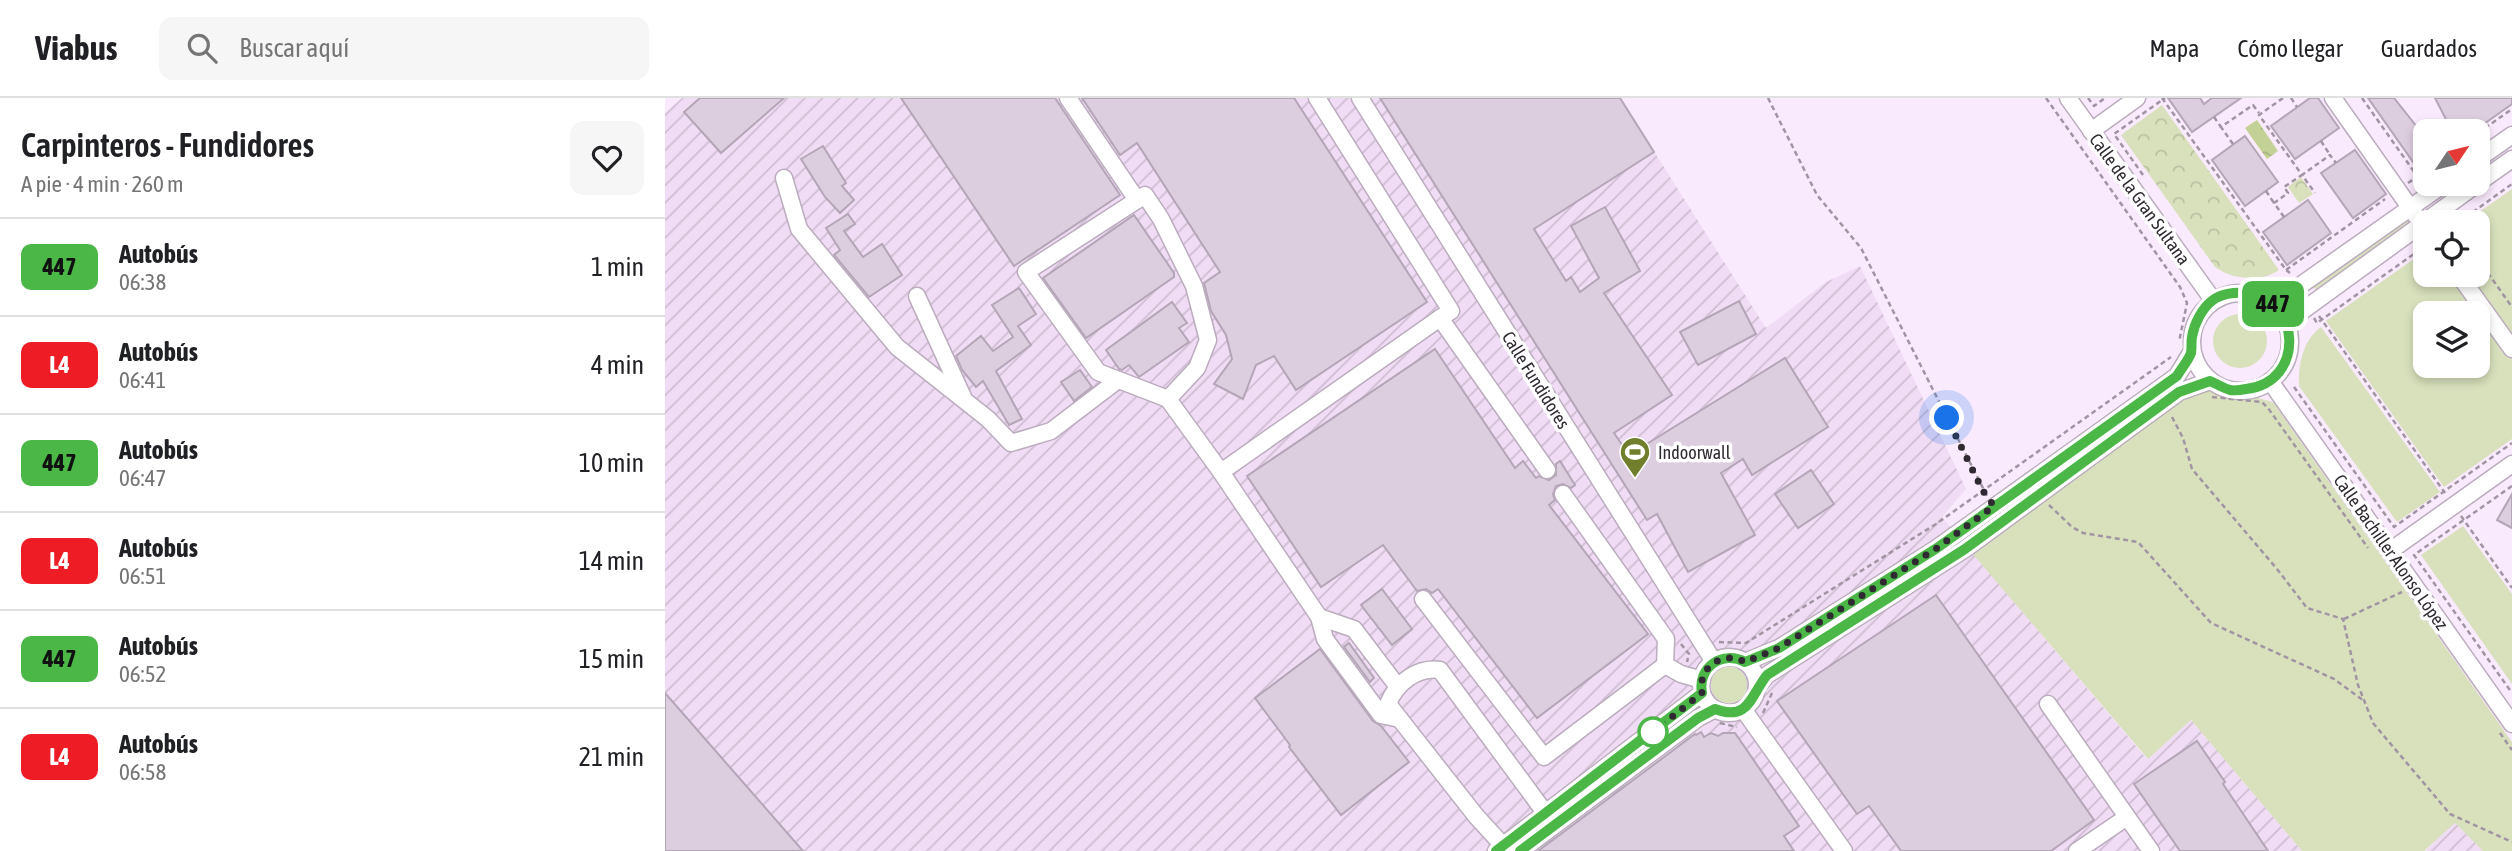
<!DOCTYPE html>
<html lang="es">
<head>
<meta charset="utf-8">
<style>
  body { margin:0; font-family:"Asap Condensed",sans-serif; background:#f6f6f6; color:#202124; height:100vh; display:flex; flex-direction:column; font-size:26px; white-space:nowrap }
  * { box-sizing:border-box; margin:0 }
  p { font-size:23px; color:#757577 }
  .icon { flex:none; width:38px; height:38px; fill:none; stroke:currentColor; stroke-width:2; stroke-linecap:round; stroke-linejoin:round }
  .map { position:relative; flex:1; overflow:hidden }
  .side { display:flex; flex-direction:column; background:#fff; width:665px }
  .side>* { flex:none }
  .badge { padding:0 14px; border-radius:10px; font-size:24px; line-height:46px }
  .needle { width:46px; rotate:55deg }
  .buttons { position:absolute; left:1748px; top:21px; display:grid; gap:14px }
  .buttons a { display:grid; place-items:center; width:77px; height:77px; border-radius:14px; background:#fff; box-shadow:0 4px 10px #0003; font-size:35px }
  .you { position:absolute; width:35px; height:35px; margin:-18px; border:5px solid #fff; border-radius:50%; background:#1a73e8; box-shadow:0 0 0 10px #1a73e833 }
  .map>.badge { position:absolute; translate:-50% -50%; box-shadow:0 0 0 4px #fff }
  .round { display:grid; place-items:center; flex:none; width:74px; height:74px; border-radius:14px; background:#f6f6f6 }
  .head { display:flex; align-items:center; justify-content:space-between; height:119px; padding:0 21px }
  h1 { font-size:33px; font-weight:600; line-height:52px }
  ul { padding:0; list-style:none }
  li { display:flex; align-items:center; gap:21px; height:98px; padding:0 21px; border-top:2px solid #e0e0e0 }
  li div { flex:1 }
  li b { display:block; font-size:26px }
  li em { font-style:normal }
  li .badge { min-width:77px; font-weight:700; text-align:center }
  header { display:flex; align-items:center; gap:42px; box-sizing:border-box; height:98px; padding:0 35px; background:#fff; border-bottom:2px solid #e0e0e0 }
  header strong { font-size:33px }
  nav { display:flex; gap:38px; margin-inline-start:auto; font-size:24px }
  .search { width:490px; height:63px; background:#f6f6f6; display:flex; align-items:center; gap:18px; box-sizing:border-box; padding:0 24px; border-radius:14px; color:#757577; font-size:26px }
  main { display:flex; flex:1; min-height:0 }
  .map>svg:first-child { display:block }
  .industrial { fill:url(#industrial-furrows) }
  .green { fill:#d8e1bc; fill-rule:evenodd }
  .park { fill:url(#park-crowns) }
  .water { fill:url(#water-ripples) }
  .building { fill:#dccddf; stroke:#b4a5b7; stroke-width:2 }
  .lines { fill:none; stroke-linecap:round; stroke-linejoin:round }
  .minor-casing { stroke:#bbacbe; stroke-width:19 }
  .path { stroke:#a195a3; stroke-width:2.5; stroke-dasharray:5 3.5; stroke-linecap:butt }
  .minor { stroke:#fff; stroke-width:16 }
  .line-casing { stroke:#fff; stroke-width:16 }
  .line { stroke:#4ab747; stroke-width:10 }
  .walk { stroke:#2f2a31; stroke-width:7; stroke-dasharray:0 12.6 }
  .stop-dot { fill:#fff; stroke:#4ab747; stroke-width:3.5 }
  .labels { text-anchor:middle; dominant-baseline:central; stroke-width:7; stroke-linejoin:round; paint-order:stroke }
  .street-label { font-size:18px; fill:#2f2a31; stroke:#fefefe }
  .poi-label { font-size:18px; fill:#2f2a31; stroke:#fefefe; text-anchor:start }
</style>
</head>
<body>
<header>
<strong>Viabus</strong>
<div class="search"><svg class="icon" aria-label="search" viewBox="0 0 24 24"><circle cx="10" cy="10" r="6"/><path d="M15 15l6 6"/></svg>Buscar aquí</div>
<nav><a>Mapa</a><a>Cómo llegar</a><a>Guardados</a></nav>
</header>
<main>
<section class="side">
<div class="head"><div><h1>Carpinteros - Fundidores</h1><p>A pie · 4 min · 260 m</p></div><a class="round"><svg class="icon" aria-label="heart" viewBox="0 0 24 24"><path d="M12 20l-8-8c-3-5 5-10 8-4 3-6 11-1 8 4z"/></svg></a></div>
<ul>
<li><span class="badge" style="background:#4ab747;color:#111">447</span><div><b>Autobús</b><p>06:38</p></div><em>1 min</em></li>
<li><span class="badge" style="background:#ee1c25;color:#fff">L4</span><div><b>Autobús</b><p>06:41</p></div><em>4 min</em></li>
<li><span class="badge" style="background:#4ab747;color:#111">447</span><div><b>Autobús</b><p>06:47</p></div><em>10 min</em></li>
<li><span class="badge" style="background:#ee1c25;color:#fff">L4</span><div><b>Autobús</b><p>06:51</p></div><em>14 min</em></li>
<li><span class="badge" style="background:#4ab747;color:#111">447</span><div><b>Autobús</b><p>06:52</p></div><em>15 min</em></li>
<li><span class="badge" style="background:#ee1c25;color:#fff">L4</span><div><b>Autobús</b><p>06:58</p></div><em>21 min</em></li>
</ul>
</section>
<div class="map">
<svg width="1847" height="753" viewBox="0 0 1847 753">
  <defs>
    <pattern id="industrial-furrows" width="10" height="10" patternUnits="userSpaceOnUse" patternTransform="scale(1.75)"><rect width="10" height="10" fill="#f1dcf5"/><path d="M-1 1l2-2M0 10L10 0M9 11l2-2" fill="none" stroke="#cfbdd2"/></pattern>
    <pattern id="park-crowns" width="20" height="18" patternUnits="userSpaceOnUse" patternTransform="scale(1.75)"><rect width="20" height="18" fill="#d8e1bc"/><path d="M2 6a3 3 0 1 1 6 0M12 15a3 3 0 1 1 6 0" fill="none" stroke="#bac1a2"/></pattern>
    <pattern id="water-ripples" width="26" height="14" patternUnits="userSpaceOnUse" patternTransform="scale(1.75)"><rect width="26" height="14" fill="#c4d196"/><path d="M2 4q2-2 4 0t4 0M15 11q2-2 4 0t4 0" fill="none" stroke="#a9b482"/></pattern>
  </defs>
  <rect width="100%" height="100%" fill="#faeafd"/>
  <g class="industrial">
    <path d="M17 0H955L1101 230 1161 184 1195 168 1301 391 1277 419 1482 661 1526 622 1637 753H0V15Z"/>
    <path d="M1790 724 1818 753H1760Z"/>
  </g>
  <g class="green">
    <path d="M1847 91V341L1779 389 1661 223 1760 153V177H1813V124H1800ZM1760 215H1813V268H1760Z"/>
    <path d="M1743 120 1746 124 1651 192 1648 188Z"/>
    <circle cx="1575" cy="243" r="27"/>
    <path d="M1656 229 1775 394 1732 424 1634 288C1633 266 1638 242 1656 229Z"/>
    <path d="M1537 285 1608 304 1847 644V753H1818L1790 725 1759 753H1637L1526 622 1483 661 1306 454Z"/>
    <path d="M1798 428 1847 496V586L1756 457Z"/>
    <circle cx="1064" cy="587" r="18"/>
  </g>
  <g class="park">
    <path d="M1497 7 1614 172C1597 184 1567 182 1550 169L1456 37Z"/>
    <path d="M1636 79 1648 96 1634 105 1623 89Z"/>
  </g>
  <path class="water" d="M1592 22 1613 53 1602 61 1580 30Z"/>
  <g class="building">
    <path d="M35 0H119L56 55 19 14Z"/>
    <path d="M236 0H390L455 97 349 168Z"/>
    <path d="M417 0H629L762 204 631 292 609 258 591 267 578 301 549 286 567 261 561 237 546 213 539 185 555 174 472 45 455 57Z"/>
    <path d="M715 0H955L989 54 869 131 901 183 906 179 915 194 934 180 906 128 940 109 975 173 939 195 1007 297 949 335 964 357 1120 260 1163 329 1087 377 1078 361 1056 375 1090 437 1023 474 992 416 982 422Z"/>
    <path d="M1503 0H1535L1539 6 1547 0H1576L1527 34Z"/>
    <path d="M1645 0H1653L1674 30 1630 61 1606 28Z"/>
    <path d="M1703 0H1729L1760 39V81Z"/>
    <path d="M1770 0H1847V6L1809 33H1787Z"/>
    <path d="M1580 38 1613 84 1580 108 1547 62Z"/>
    <path d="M158 48 181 85 177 88 189 102 175 115 160 99 136 61Z"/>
    <path d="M1690 52 1721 96 1688 120 1656 75Z"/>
    <path d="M1643 102 1666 135 1622 167 1598 134Z"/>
    <path d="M183 116 190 126 179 133 198 159 217 146 237 177 204 199 169 157 175 152 161 130Z"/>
    <path d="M469 117 509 175V179L421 240 378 180Z"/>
    <path d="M354 190 371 216 353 228 366 247 331 273 357 321 344 327 318 283 311 289 297 272 291 258 316 238 328 253 348 239 327 207Z"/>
    <path d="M1074 203 1091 236 1033 267 1015 234Z"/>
    <path d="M507 204 522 225 514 230 524 244 474 279 464 267 457 272 454 271 441 252Z"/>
    <path d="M770 251 850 370 858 363 871 380 874 378 884 382 891 377V366L895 363 910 387 906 390 898 386 891 388 888 396 890 402 884 407 983 536 872 620 773 491 767 495 761 491 752 493 718 447 656 489 582 378Z"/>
    <path d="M415 272 427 289 409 303 396 284Z"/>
    <path d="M1146 372 1169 406 1133 430 1110 396Z"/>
    <path d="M1847 396V430L1832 422Z"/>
    <path d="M717 491 747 531 727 547 696 507Z"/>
    <path d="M1271 497 1429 722 1386 753H1236L1204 708 1192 716 1112 603Z"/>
    <path d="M684 545 709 580 705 584 679 549Z"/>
    <path d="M655 551 708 623 716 628 744 664 676 717 624 649 625 647 590 600Z"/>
    <path d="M0 595 138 753H0Z"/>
    <path d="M1036 634 1039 639 1046 635 1053 638 1058 635H1070L1134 728 1119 738 1129 753H873L1030 636 1031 637Z"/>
    <path d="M1532 643 1560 684 1558 686 1603 753H1515L1469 686Z"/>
  </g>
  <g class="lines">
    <g class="minor-casing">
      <g id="minor">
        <path d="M403 0 472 102"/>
        <path d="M652 0 786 213 775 220"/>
        <path d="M695 0 1049 564"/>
        <path d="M1403 0 1548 202"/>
        <path d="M1668 0 1751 118"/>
        <path d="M1426 33 1472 0"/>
        <path d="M1813 61 1847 37"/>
        <path d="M119 80 134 131 232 249 323 321 346 345 386 333 453 282"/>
        <path d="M1813 85 1847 61"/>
        <path d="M1794 177 1847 251"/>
        <circle cx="1576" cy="244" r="49"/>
        <path d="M252 198 298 299"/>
        <path d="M1609 206 1779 86"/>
        <path d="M1622 224 1812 86"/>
        <path d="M1605 283 1847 626"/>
        <path d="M503 301 433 274 361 174 480 97 496 121 529 188 543 242 532 270 503 301 556 374"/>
        <path d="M1725 453 1847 366"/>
        <path d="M758 501 879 659 1000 567 1001 541 898 396"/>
        <path d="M654 519 660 541 716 617 735 621"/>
        <circle cx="1064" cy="587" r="28"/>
        <path d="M1080 564 1114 550 1272 450 1512 278 1527 253"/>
        <path d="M1000 567 1016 576 1037 582"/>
        <path d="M733 589 689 531 654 519 556 374 775 220 882 372"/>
        <path d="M1092 589 1102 577 1300 451 1514 294 1545 283"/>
        <path d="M1383 606 1486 753"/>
        <path d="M1078 611 1179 753"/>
        <path d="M831 753 1037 595"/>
        <path d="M843 753 811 718 723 606C731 585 752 569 775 572L881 716"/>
        <path d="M855 753 1033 620 1050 611"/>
        <path d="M1412 753 1462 719"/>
      </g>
    </g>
    <g class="path">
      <path d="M1103 0 1152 97 1196 150 1322 398"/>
      <path d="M1381 0 1515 189 1522 205 1514 244"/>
      <path d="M1423 0 1429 8 1440 0"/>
      <path d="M1497 0 1621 172 1625 175"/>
      <path d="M1618 0 1594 17 1637 77 1665 57 1671 65"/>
      <path d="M1626 0 1632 9"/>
      <path d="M1697 0 1757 85"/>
      <path d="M1549 19 1556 29"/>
      <path d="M1813 35 1847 11"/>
      <path d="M1656 43 1665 57"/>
      <path d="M1568 46 1556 29 1588 7 1594 15"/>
      <path d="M1478 77 1449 36 1500 0"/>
      <path d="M1743 85 1760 73"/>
      <path d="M1601 93 1609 105"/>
      <path d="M1619 119 1609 105 1623 95 1619 89 1637 77 1650 95"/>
      <path d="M1794 124 1847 86"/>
      <path d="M1813 161 1847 209"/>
      <path d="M1621 172 1720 101"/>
      <path d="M1602 183 1609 186"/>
      <path d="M1654 218 1780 395"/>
      <path d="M1649 220 1652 225 1760 148"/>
      <path d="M1629 289 1729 429 1847 345"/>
      <path d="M1547 299 1597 304 1603 310 1703 450"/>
      <path d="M1507 319 1518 340 1527 371 1612 471 1642 510 1678 521 1693 587 1708 625 1785 716 1847 744"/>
      <path d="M1847 388 1749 457 1847 595"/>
      <path d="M1384 407 1407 429 1418 435 1473 444 1546 525 1669 581 1699 603"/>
      <path d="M1796 418 1847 490"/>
      <path d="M1679 521 1737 494"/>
      <path d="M1054 544 1081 545 1271 426 1506 259"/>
      <path d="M1016 546 1024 556 1022 564"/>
      <path d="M1098 615 1107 595"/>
      <path d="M1055 625 1072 629"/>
      <path d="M1835 635 1847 652"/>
    </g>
    <use href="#minor" class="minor"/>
  </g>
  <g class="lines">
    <g class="line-casing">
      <path id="line" d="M831 753 1037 595C1032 569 1058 552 1080 564L1114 550 1272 450 1512 278C1516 271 1523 263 1526 255 1527 250 1526 244 1527 239 1529 226 1537 210 1548 202 1556 196 1569 194 1579 195 1637 198 1641 285 1581 291 1576 292 1570 293 1565 292 1558 290 1552 286 1545 283L1514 294 1300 451 1102 577C1086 597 1084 624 1050 611L1033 620 855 753"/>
    </g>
    <use href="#line" class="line"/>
    <path class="walk" d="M988 634 1037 595C1032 569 1058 552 1080 564L1114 550 1272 450 1329 408 1318 393 1282 320"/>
  </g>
  <defs>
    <g id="stadium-pin" transform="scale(1.575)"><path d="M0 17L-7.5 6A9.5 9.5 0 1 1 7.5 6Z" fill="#717e2c" stroke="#fefefe"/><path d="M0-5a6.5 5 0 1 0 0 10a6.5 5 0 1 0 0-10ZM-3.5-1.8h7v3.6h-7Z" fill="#fff"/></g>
  </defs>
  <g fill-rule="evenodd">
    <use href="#stadium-pin" x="970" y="354"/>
  </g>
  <circle class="stop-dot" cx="988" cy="634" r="14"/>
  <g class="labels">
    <g class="street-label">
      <text transform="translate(1475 101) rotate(54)">Calle de la Gran Sultana</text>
      <text transform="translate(871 282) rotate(58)">Calle Fundidores</text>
      <text transform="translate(1726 454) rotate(55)">Calle Bachiller Alonso López</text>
    </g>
    <g class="poi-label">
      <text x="993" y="354">Indoorwall</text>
    </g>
  </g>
</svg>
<div class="buttons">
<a><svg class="needle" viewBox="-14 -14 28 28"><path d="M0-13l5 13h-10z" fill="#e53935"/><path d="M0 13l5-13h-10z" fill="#757577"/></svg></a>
<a><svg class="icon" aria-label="locate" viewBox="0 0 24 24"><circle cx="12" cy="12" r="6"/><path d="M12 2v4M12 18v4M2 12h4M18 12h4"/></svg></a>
<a><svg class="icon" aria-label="layers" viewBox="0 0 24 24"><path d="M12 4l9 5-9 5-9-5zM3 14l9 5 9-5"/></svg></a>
</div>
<div class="you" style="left:1282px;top:320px"></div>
<b class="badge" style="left:1608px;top:206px;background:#4ab747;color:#111">447</b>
</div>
</main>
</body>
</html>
